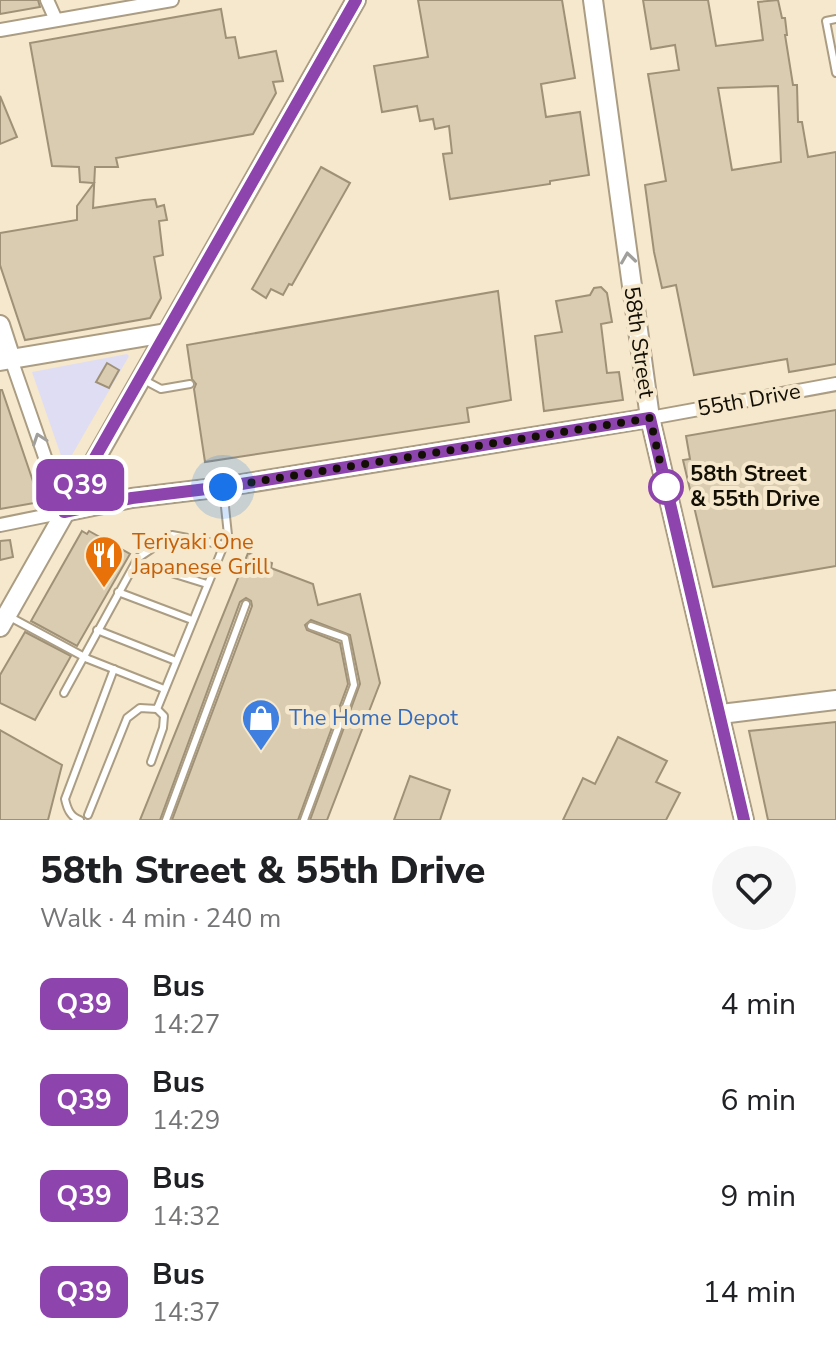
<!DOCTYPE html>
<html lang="en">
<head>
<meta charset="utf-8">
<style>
  body { margin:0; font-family:"Nunito Sans",sans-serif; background:#f6f6f6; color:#202124; height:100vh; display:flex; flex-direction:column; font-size:30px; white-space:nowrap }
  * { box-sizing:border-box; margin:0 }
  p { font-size:26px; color:#757577 }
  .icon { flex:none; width:44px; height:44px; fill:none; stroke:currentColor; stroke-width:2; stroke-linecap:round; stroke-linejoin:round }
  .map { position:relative; height:820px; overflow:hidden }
  .sheet { display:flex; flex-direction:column; background:#fff; flex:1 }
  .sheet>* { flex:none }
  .badge { padding:0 16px; border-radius:12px; font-size:28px; line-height:52px }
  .you { position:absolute; width:40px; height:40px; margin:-20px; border:6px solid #fff; border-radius:50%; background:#1a73e8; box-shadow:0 0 0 12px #1a73e833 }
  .map>.badge { position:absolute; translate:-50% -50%; box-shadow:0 0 0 4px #fff }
  .round { display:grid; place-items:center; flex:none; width:84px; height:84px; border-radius:42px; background:#f6f6f6 }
  .headline { display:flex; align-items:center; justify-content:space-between; height:136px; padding:0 40px }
  h1 { font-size:38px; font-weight:800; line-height:60px }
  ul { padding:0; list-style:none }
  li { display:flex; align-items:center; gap:24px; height:96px; padding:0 40px }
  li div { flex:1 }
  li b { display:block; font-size:30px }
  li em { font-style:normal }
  li .badge { min-width:88px; font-weight:700; text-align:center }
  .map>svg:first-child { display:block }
  .industrial { fill:#dfddf3 }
  .building { fill:#daccb0; stroke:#9f9177; stroke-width:2; fill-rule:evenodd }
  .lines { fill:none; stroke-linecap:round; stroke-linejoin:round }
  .lane-casing { stroke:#ab9d83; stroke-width:10 }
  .street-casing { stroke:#ab9d83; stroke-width:16 }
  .secondary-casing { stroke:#ab9d83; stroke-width:22 }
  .lane { stroke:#fff; stroke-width:6 }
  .street { stroke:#fff; stroke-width:12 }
  .secondary { stroke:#fff; stroke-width:18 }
  .oneway { stroke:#a19f9b }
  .line-casing { stroke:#fff; stroke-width:18 }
  .line { stroke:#8e44ad; stroke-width:12 }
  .walk { stroke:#130f05; stroke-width:8; stroke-dasharray:0 14.4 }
  .stop-dot { fill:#fff; stroke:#8e44ad; stroke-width:4 }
  .labels { text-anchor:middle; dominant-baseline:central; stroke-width:8; stroke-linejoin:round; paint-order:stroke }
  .street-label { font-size:22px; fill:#130f05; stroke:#f6e8cc }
  .stop-label { font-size:22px; font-weight:bold; fill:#130f05; stroke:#f6e8cc; text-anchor:start }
  .food-label { font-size:22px; fill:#c56008; stroke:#f6e8cc; text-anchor:start }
  .shop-label { font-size:22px; fill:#366cbe; stroke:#f6e8cc; text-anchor:start }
</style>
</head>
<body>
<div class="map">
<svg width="836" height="820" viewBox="0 0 836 820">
  <rect width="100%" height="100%" fill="#f6e8cc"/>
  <path class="industrial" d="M127 354 129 356 65 467 32 372Z"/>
  <g class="building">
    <path d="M0 0H38L40 7 0 14Z"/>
    <path d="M418 0H562L575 78 541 84 546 117 580 112 589 175 550 181V184L450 199 443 154 452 153 449 126 435 129 433 119 420 121 417 106 382 112 374 66 428 57Z"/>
    <path d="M643 0H708L716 46 763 40 758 2 778 0 782 18H785L787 35H785L793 85H797L798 122H802L808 157 836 152V364L789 372 787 359 694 375 676 285 662 288 654 252 645 185 666 181 648 74 679 70 675 45 651 49ZM778 86 781 162 732 170 718 88Z"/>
    <path d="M221 9 226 38 235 37 239 58 276 51 283 81 273 82 276 93 253 134 116 158 118 167H95L93 208 144 200 155 199 157 207 164 205 167 220 159 221 163 255 154 257 161 298 150 318 25 340 0 265V233L77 220V206L94 183 80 182 79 167 52 166 30 43Z"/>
    <path d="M0 96 17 137 0 144Z"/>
    <path d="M321 167 350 183 292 285 289 284 283 295 271 289 266 298 252 289Z"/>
    <path d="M601 287 607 293 612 322 601 324 607 373 619 372 623 400 544 411 535 336 562 332 556 301 590 295 594 288Z"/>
    <path d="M498 291 511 400 467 408 469 422 205 462 194 389 196 384 192 379 187 345Z"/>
    <path d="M107 363 119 370 109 388 96 382Z"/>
    <path d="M0 390H2L40 502 0 509Z"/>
    <path d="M836 410V566L713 587 683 460 690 459 686 436Z"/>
    <path d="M82 531 87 534 89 531 130 554 77 646 31 621Z"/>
    <path d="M10 540 13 557 0 560V541Z"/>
    <path d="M248 553 272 563 271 568 313 584 318 605 360 594 380 683 327 820H310L360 684 350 635 311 620 305 625 307 630 340 643 348 684 298 820H172L252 606 251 601 246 598 240 602 160 820H140Z"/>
    <path d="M25 632 71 656 35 720 0 703V675Z"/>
    <path d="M836 722V820H768L749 731Z"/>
    <path d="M0 730 62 765 48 820H0Z"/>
    <path d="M618 737 667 761 656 782 680 793 666 820H563L583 778 595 784Z"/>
    <path d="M410 776 450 790 440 820H394Z"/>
  </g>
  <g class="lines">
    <g class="lane-casing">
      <g id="lane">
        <path d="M836 19 826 21 836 73"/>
        <path d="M144 380 161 389 190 384"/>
        <path d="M136 562 207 584"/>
        <path d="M118 592 192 620"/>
        <path d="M10 617 88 659 164 689"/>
        <path d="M97 630 176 661"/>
        <path d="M64 693 138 558 172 535 224 545"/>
        <path d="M151 762 163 728 164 716 157 709"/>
        <path d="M88 815 127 718 140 708 157 709 228 535 223 488"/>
        <path d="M80 820C70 817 67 808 65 799L114 669"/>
        <path d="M166 820 246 604"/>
        <path d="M304 820 354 685 345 638 311 626"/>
      </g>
    </g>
    <g class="street-casing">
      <g id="street">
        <path d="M47 0 56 20"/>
        <path d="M0 30 172 0"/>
        <path d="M650 418 836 384"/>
        <path d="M0 525 64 512 11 359"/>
      </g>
    </g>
    <g class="secondary-casing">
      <g id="secondary">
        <path d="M593 0 650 418 744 820"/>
        <path d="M0 325 11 359"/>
        <path d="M0 361 166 333"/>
        <path d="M64 512 132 498 223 487 650 418"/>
        <path d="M0 627 356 0"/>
        <path d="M721 714 836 700"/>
      </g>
    </g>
    <use href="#lane" class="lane"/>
    <use href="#street" class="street"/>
    <use href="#secondary" class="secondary"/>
  </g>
  <defs><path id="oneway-chevron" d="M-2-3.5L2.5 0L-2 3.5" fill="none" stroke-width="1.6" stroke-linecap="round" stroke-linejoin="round" transform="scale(2)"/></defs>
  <g class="oneway">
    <use href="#oneway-chevron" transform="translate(628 258) rotate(-98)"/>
    <use href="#oneway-chevron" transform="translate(39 439) rotate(-109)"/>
  </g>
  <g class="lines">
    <g class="line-casing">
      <path id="line" d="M356 0 64 512 132 498 223 487 650 418 744 820"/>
    </g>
    <use href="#line" class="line"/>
    <path class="walk" d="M223 487 650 418 667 493 666 487"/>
  </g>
  <defs>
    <g id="restaurant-pin" transform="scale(2)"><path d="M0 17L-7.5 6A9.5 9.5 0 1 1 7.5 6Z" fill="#e8710a" stroke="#f6e8cc"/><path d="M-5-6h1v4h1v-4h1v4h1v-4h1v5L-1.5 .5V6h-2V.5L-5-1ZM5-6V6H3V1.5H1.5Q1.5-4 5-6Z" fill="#fff"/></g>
    <g id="shop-pin" transform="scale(2)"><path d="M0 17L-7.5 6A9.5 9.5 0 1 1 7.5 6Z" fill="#3f7fe0" stroke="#f6e8cc"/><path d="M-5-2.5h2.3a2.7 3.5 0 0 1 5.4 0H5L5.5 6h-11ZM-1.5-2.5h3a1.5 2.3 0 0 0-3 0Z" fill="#fff"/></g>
  </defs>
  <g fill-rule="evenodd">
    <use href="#restaurant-pin" x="104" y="555"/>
    <use href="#shop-pin" x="261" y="718"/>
  </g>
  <circle class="stop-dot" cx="666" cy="487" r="16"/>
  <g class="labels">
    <g class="street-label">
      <text transform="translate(639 342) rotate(82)">58th Street</text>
      <text transform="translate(749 400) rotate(-10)">55th Drive</text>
    </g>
    <g class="stop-label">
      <text x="690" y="474">58th Street<tspan x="690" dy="25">&amp; 55th Drive</tspan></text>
    </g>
    <g class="food-label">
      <text x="132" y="542">Teriyaki One<tspan x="132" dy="25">Japanese Grill</tspan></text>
    </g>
    <g class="shop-label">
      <text x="289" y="718">The Home Depot</text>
    </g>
  </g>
</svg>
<div class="you" style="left:223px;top:487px"></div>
<b class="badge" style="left:80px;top:485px;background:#8e44ad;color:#fff">Q39</b>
</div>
<section class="sheet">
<div class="headline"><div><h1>58th Street &amp; 55th Drive</h1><p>Walk · 4 min · 240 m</p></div><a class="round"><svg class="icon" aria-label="heart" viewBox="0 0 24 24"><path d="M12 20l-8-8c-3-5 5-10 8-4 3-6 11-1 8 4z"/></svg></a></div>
<ul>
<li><span class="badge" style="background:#8e44ad;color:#fff">Q39</span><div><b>Bus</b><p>14:27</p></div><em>4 min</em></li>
<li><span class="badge" style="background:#8e44ad;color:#fff">Q39</span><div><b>Bus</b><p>14:29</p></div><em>6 min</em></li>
<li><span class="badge" style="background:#8e44ad;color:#fff">Q39</span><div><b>Bus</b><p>14:32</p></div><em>9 min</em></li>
<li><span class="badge" style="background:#8e44ad;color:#fff">Q39</span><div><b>Bus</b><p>14:37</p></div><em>14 min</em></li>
</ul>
</section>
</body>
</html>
